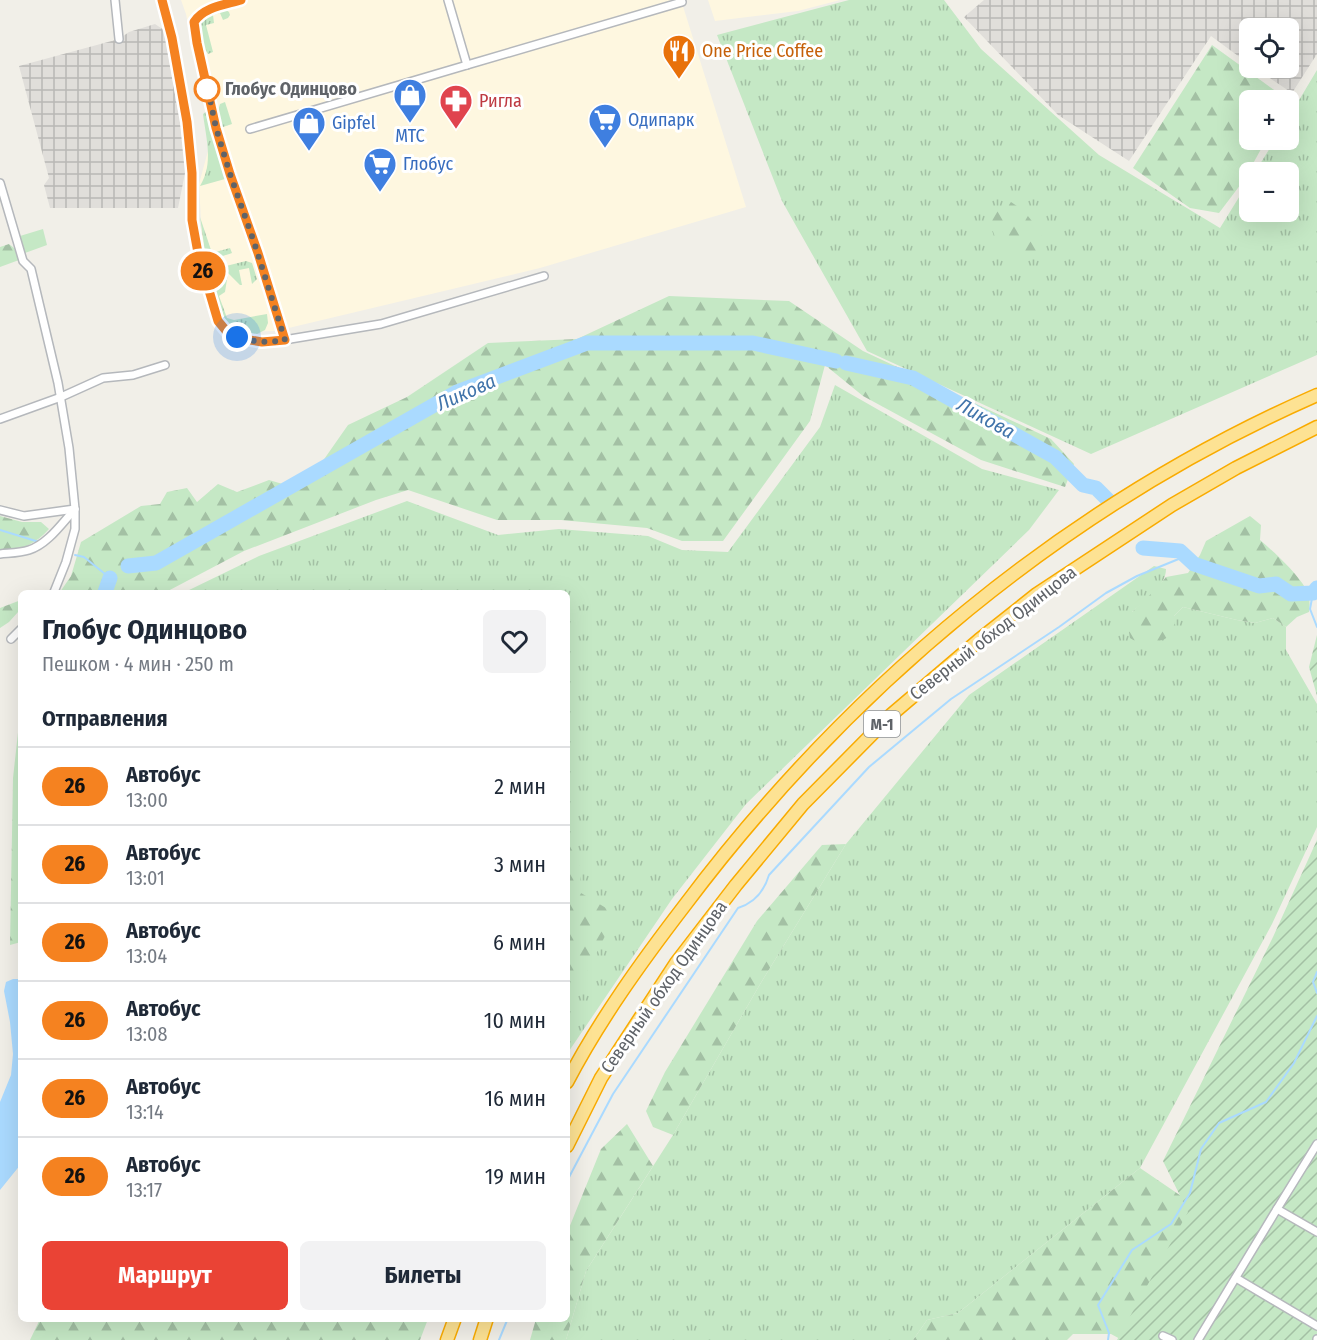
<!DOCTYPE html>
<html lang="ru">
<head>
<meta charset="utf-8">
<style>
  body { margin:0; font-family:"Fira Sans Condensed",sans-serif; background:#f2f2f3; color:#1f2937; height:100vh; display:flex; flex-direction:column; font-size:22px; white-space:nowrap }
  * { box-sizing:border-box; margin:0 }
  p { font-size:20px; color:#747a83 }
  .icon { flex:none; width:33px; height:33px; fill:none; stroke:currentColor; stroke-width:2; stroke-linecap:round; stroke-linejoin:round }
  .map { position:relative; flex:1; overflow:hidden }
  .sheet { position:absolute; left:18px; top:590px; width:552px; height:732px; display:flex; flex-direction:column; background:#fff; border-radius:9px; box-shadow:0 6px 24px #0002 }
  .sheet>* { flex:none }
  .badge { padding:0 12px; border-radius:20px; font-size:21px; line-height:39px }
  .fabs { position:absolute; left:1239px; top:18px; display:grid; gap:12px }
  .fabs a { display:grid; place-items:center; width:60px; height:60px; border-radius:9px; background:#fff; box-shadow:0 6px 24px #0002; font-size:30px }
  .you { position:absolute; width:30px; height:30px; margin:-15px; border:4px solid #fff; border-radius:50%; background:#1a73e8; box-shadow:0 0 0 9px #1a73e833 }
  .map>.badge { position:absolute; translate:-50% -50%; box-shadow:0 0 0 3px #fff }
  h2 { padding:0 24px; font-size:22px; line-height:54px }
  .round { display:grid; place-items:center; flex:none; width:63px; height:63px; border-radius:9px; background:#f2f2f3 }
  .headline { display:flex; align-items:center; justify-content:space-between; height:102px; padding:0 24px }
  h1 { font-size:28px; font-weight:700; line-height:45px }
  .button { display:flex; gap:12px; margin-top:auto; padding:12px 24px }
  .button a { flex:1; height:69px; border-radius:9px; background:#ea4335; color:#fff; font-size:24px; font-weight:700; line-height:69px; text-align:center }
  .button a+a { background:#f2f2f3; color:#1f2937 }
  ul { padding:0; list-style:none }
  li { display:flex; align-items:center; gap:18px; height:78px; padding:0 24px; border-top:2px solid #e0e1e3 }
  li div { flex:1 }
  li b { display:block; font-size:22px }
  li em { font-style:normal }
  li .badge { min-width:66px; font-weight:700; text-align:center }
  .map>svg:first-child { display:block }
  .commercial { fill:#fef7e0 }
  .industrial { fill:url(#industrial-grid) }
  .grass { fill:url(#grass-tufts) }
  .forest { fill:url(#forest-firs) }
  .park { fill:#c5e8c5 }
  .garden { fill:url(#garden-furrows) }
  .water { fill:#aadaff }
  .lines { fill:none; stroke-linecap:round; stroke-linejoin:round }
  .stream { stroke:#aadaff; stroke-width:2 }
  .river { stroke:#aadaff; stroke-width:15 }
  .street-casing { stroke:#b5b8bc; stroke-width:10 }
  .highway-casing { stroke:#f9ab00; stroke-width:15 }
  .street { stroke:#fff; stroke-width:7 }
  .highway { stroke:#fde293; stroke-width:12 }
  .line-casing { stroke:#fff; stroke-width:14 }
  .line { stroke:#f58220; stroke-width:9 }
  .walk { stroke:#5f6368; stroke-width:6; stroke-dasharray:0 10.8 }
  .stop-dot { fill:#fff; stroke:#f58220; stroke-width:3 }
  .labels { text-anchor:middle; dominant-baseline:central; stroke-width:6; stroke-linejoin:round; paint-order:stroke }
  .shield { fill:#fff; stroke:#8f9295; stroke-width:1.5 }
  .shield-label { font-size:16px; font-weight:bold; fill:#5f6368 }
  .food-label { font-size:18px; fill:#c56008; stroke:#fff; text-anchor:start }
  .stop-label { font-size:18px; font-weight:bold; fill:#5f6368; stroke:#fff; text-anchor:start }
  .health-label { font-size:18px; fill:#be3a42; stroke:#fff; text-anchor:start }
  .shop-label { font-size:18px; fill:#366cbe; stroke:#fff; text-anchor:start }
  .street-label { font-size:18px; fill:#5f6368; stroke:#fff }
  .water-label { font-size:20px; font-style:italic; fill:#4174aa; stroke:#fff }
</style>
</head>
<body>
<div class="map">
<svg width="1317" height="1340" viewBox="0 0 1317 1340">
  <defs>
    <pattern id="industrial-grid" width="8" height="8" patternUnits="userSpaceOnUse" patternTransform="scale(1.5)"><rect width="8" height="8" fill="#e0deda"/><path d="M0 4h8M4 0v8" fill="none" stroke="#b9b8b5"/></pattern>
    <pattern id="grass-tufts" width="24" height="20" patternUnits="userSpaceOnUse" patternTransform="scale(1.5)"><rect width="24" height="20" fill="#c5e8c5"/><path d="M3 7l-1-3M5 7V3M7 7l1-3M15 17l-1-3M17 17v-4M19 17l1-3" fill="none" stroke="#a3c0a4"/></pattern>
    <pattern id="forest-firs" width="22" height="20" patternUnits="userSpaceOnUse" patternTransform="scale(1.5)"><rect width="22" height="20" fill="#c5e8c5"/><path d="M5 1l3.5 6h-7zM16 11l3.5 6h-7z" fill="#a3c0a4"/></pattern>
    <pattern id="garden-furrows" width="10" height="10" patternUnits="userSpaceOnUse" patternTransform="scale(1.5)"><rect width="10" height="10" fill="#c5e8c5"/><path d="M-1 1l2-2M0 10L10 0M9 11l2-2" fill="none" stroke="#a3c0a4"/></pattern>
  </defs>
  <rect width="100%" height="100%" fill="#f1efe8"/>
  <g class="commercial">
    <path d="M181 0H681L746 207 540 268 276 331 240 332 222 315 202 240 199 184 211 140 186 14Z"/>
    <path d="M708 0H840L798 11 715 21Z"/>
  </g>
  <g class="industrial">
    <path d="M984 0H1317V54L1292 93 1255 68H1288V28H1250L1249 64 1211 36 1129 161 1058 115 964 17Z"/>
    <path d="M155 24 164 30 187 163 178 208H50L44 185 49 178 19 66 119 39 129 32Z"/>
  </g>
  <g class="grass">
    <path d="M849 0H944L981 49 1099 155 1220 228 1249 181 1250 212H1288V172H1255L1275 140H1288L1289 117 1317 70V355L1091 454 867 351 782 201 717 35Z"/>
    <path d="M226 10 229 12 230 15 228 18 223 20 220 13 213 15 214 23 206 25 213 52 208 54C201 43 196 30 202 18Z"/>
    <path d="M225 102 232 124 220 128C218 119 217 113 220 104Z"/>
    <path d="M207 111 225 179 200 186C214 164 206 138 203 114Z"/>
    <path d="M200 217 212 253 230 248 232 253C220 257 216 259 205 252Z"/>
    <path d="M246 261 252 263 257 279 252 284 249 268 239 270 242 285H240L228 273 225 292 219 296 227 318 234 320 267 314 268 323 265 330 257 334 245 333 231 325 224 318 209 269 218 268Z"/>
    <path d="M835 385 982 469 1059 490 1029 530 746 804 672 899 567 1054V592H185L259 556 407 501 498 535 559 529 648 536 682 550 728 552 820 427Z"/>
    <path d="M1154 566 1166 569C1166 587 1144 601 1132 612L1174 616 1183 607 1237 620 1255 623 1273 618 1286 627V650L1317 704V827L1272 924 1140 1168 958 1313 927 1320 913 1340H566L586 1271 673 1135 759 986 846 844 969 695Z"/>
  </g>
  <g class="forest">
    <path d="M1212 45 1288 100H1250V140H1266L1244 180 1219 213 1190 208 1133 168Z"/>
    <path d="M1011 202 1024 211 1042 234 1037 254 1014 256 995 237 990 223 998 208Z"/>
    <path d="M9 244 14 248 19 260 0 267V247Z"/>
    <path d="M669 296 789 301 863 351 1051 439 1074 464 1065 487 981 460 863 396 825 365 810 421 723 541H682L647 528 561 520H497L408 490 376 500 244 551 166 592H60L71 576 81 542 141 506 160 504 167 492 187 488 197 502 218 484 237 492 269 480 286 485 308 478 320 465 348 425 407 397 488 343 577 339Z"/>
    <path d="M0 516 22 522H41L49 529C36 544 20 551 0 551Z"/>
    <path d="M1250 516 1261 525 1260 540C1275 553 1296 572 1306 589 1310 596 1310 604 1309 612L1297 617 1286 627 1273 618 1255 623 1237 620 1183 607 1174 616 1176 632 1163 640 1140 644 1130 638 1128 626 1132 612 1157 588 1166 577 1188 573 1200 555 1206 541Z"/>
    <path d="M21 600V612L19 611 9 622 0 628V608Z"/>
    <path d="M20 714H21V942L10 945 13 778Z"/>
    <path d="M567 841 580 865 581 893 616 914 586 974 567 976Z"/>
    <path d="M846 844 759 986 673 1135 653 1127 646 1111 665 1072 757 921 822 845Z"/>
    <path d="M627 1124 653 1166 586 1271 566 1340H530L536 1319 567 1318V1233L601 1149Z"/>
    <path d="M1140 1168 1240 1236 1122 1340 1111 1334H1073L1067 1340H913L927 1320 958 1313Z"/>
    <path d="M40 1319V1318L428 1319 420 1340H30Z"/>
  </g>
  <path class="park" d="M43 229 47 245 25 253 20 236Z"/>
  <g class="garden">
    <path d="M1317 635V696L1309 667Z"/>
    <path d="M1317 840V1340H1117L1188 1212 1163 1161 1273 937Z"/>
  </g>
  <path class="water" d="M13 979H21V1164L0 1190V1102L11 1075 13 1054 10 1022 4 991 6 982Z"/>
  <g class="lines">
    <g class="stream">
      <path d="M0 530 39 542"/>
      <path d="M75 555 84 557 110 578"/>
      <path d="M1313 593 1310 609 1317 627"/>
      <path d="M1317 972 1313 982 1317 993"/>
      <path d="M567 1181 613 1094 738 908C754 903 764 892 769 875L869 767 951 699 1059 627 1106 593 1137 576 1186 556"/>
      <path d="M499 1340 508 1318"/>
      <path d="M1108 1340 1109 1333 1098 1305 1132 1250 1171 1224 1190 1193 1201 1149 1219 1123 1266 1102 1294 1063 1317 1016"/>
    </g>
    <g class="river">
      <path d="M846 363 913 378 1055 457 1083 485 1096 488 1110 502"/>
      <path d="M1143 548 1180 551 1194 564 1259 586 1276 584 1291 594 1313 593 1317 588"/>
      <path d="M128 566 156 563 457 392 587 343H753L836 361"/>
      <path d="M105 592 110 578"/>
    </g>
    <g class="street-casing">
      <g id="street">
        <path d="M115 0 119 39"/>
        <path d="M162 0 172 38 187 121 192 173V220L198 253 218 321 228 333 237 337 255 342H272L381 324 544 276"/>
        <path d="M241 0C224 5 203 7 194 22L197 43 216 127 230 174 258 253 285 340"/>
        <path d="M467 65 682 2 681 0"/>
        <path d="M250 129 467 65 448 0"/>
        <path d="M0 183 23 261 31 269 58 383 69 448 75 509V529L66 562 54 592"/>
        <path d="M0 419 61 397 103 378 133 375 165 365"/>
        <path d="M0 510 24 516 75 509"/>
        <path d="M0 554C9 553 20 553 29 550 48 544 62 523 75 509"/>
        <path d="M11 639 21 629"/>
        <path d="M1317 1144 1277 1209 1317 1232"/>
        <path d="M1236 1278 1317 1326"/>
        <path d="M1163 1336 1172 1340"/>
        <path d="M1198 1340 1277 1209"/>
        <path d="M1317 1340V1339"/>
      </g>
    </g>
    <g class="highway-casing">
      <g id="highway">
        <path d="M567 1082C600 1019 642 961 685 905 849 687 1066 505 1317 395"/>
        <path d="M567 1146 601 1078 676 963 736 885 803 804 891 715 979 640 1037 594 1172 505 1236 468 1317 427"/>
        <path d="M447 1340 455 1318"/>
        <path d="M480 1340 487 1318"/>
      </g>
    </g>
    <use href="#street" class="street"/>
    <use href="#highway" class="highway"/>
  </g>
  <g class="lines">
    <g class="line-casing">
      <path id="line" d="M162 0 172 38 187 122 192 173V220L198 253 218 321 228 333 244 339 262 342 285 340 258 253 230 174 216 128 197 43 194 22C204 7 224 5 241 0"/>
    </g>
    <use href="#line" class="line"/>
    <path class="walk" d="M207 89V85L216 128 230 174 254 242 285 340C268 343 253 342 237 337"/>
  </g>
  <defs>
    <g id="restaurant-pin" transform="scale(1.725)"><path d="M0 17L-7.5 6A9.5 9.5 0 1 1 7.5 6Z" fill="#e8710a" stroke="#fff"/><path d="M-5-6h1v4h1v-4h1v4h1v-4h1v5L-1.5 .5V6h-2V.5L-5-1ZM5-6V6H3V1.5H1.5Q1.5-4 5-6Z" fill="#fff"/></g>
    <g id="shop-pin" transform="scale(1.725)"><path d="M0 17L-7.5 6A9.5 9.5 0 1 1 7.5 6Z" fill="#3f7fe0" stroke="#fff"/><path d="M-5-2.5h2.3a2.7 3.5 0 0 1 5.4 0H5L5.5 6h-11ZM-1.5-2.5h3a1.5 2.3 0 0 0-3 0Z" fill="#fff"/></g>
    <g id="pharmacy-pin" transform="scale(1.725)"><path d="M0 17L-7.5 6A9.5 9.5 0 1 1 7.5 6Z" fill="#e0444e" stroke="#fff"/><path d="M-2-6h4v4h4v4h-4v4h-4v-4h-4v-4h4Z" fill="#fff"/></g>
    <g id="supermarket-pin" transform="scale(1.725)"><path d="M0 17L-7.5 6A9.5 9.5 0 1 1 7.5 6Z" fill="#3f7fe0" stroke="#fff"/><path d="M-6-5.5h2.5l.6 2H6L4.5 2H-2.5L-4.4-4H-6ZM-1.5 3.2a1.3 1.3 0 1 0 .1 0ZM3 3.2a1.3 1.3 0 1 0 .1 0Z" fill="#fff"/></g>
  </defs>
  <g fill-rule="evenodd">
    <use href="#restaurant-pin" x="679" y="51"/>
    <use href="#shop-pin" x="410" y="95"/>
    <use href="#pharmacy-pin" x="456" y="101"/>
    <use href="#supermarket-pin" x="605" y="120"/>
    <use href="#shop-pin" x="309" y="123"/>
    <use href="#supermarket-pin" x="380" y="164"/>
  </g>
  <circle class="stop-dot" cx="207" cy="89" r="12"/>
  <g class="labels">
    <rect class="shield" x="864" y="711" width="36" height="26" rx="4.5"/>
    <g class="shield-label">
      <text x="882" y="724">М-1</text>
    </g>
    <g class="food-label">
      <text x="702" y="51">One Price Coffee</text>
    </g>
    <g class="stop-label">
      <text x="225" y="89">Глобус Одинцово</text>
    </g>
    <g class="health-label">
      <text x="479" y="101">Ригла</text>
    </g>
    <g class="shop-label">
      <text x="628" y="120">Одипарк</text>
      <text x="332" y="123">Gipfel</text>
      <text x="410" y="136" text-anchor="middle">МТС</text>
      <text x="403" y="164">Глобус</text>
    </g>
    <g class="street-label">
      <text transform="translate(993 633) rotate(-38)">Северный обход Одинцова</text>
      <text transform="translate(664 987) rotate(-55)">Северный обход Одинцова</text>
    </g>
    <g class="water-label">
      <text transform="translate(466 392) rotate(-24)">Ликова</text>
      <text transform="translate(986 418) rotate(29)">Ликова</text>
    </g>
  </g>
</svg>
<div class="fabs">
<a><svg class="icon" aria-label="locate" viewBox="0 0 24 24"><circle cx="12" cy="12" r="6"/><path d="M12 2v4M12 18v4M2 12h4M18 12h4"/></svg></a>
<a>+</a>
<a>−</a>
</div>
<div class="you" style="left:237px;top:337px"></div>
<b class="badge" style="left:203px;top:271px;background:#f58220;color:#111">26</b>
<section class="sheet">
<div class="headline"><div><h1>Глобус Одинцово</h1><p>Пешком · 4 мин · 250 m</p></div><a class="round"><svg class="icon" aria-label="heart" viewBox="0 0 24 24"><path d="M12 20l-8-8c-3-5 5-10 8-4 3-6 11-1 8 4z"/></svg></a></div>
<h2>Отправления</h2>
<ul>
<li><span class="badge" style="background:#f58220;color:#111">26</span><div><b>Автобус</b><p>13:00</p></div><em>2 мин</em></li>
<li><span class="badge" style="background:#f58220;color:#111">26</span><div><b>Автобус</b><p>13:01</p></div><em>3 мин</em></li>
<li><span class="badge" style="background:#f58220;color:#111">26</span><div><b>Автобус</b><p>13:04</p></div><em>6 мин</em></li>
<li><span class="badge" style="background:#f58220;color:#111">26</span><div><b>Автобус</b><p>13:08</p></div><em>10 мин</em></li>
<li><span class="badge" style="background:#f58220;color:#111">26</span><div><b>Автобус</b><p>13:14</p></div><em>16 мин</em></li>
<li><span class="badge" style="background:#f58220;color:#111">26</span><div><b>Автобус</b><p>13:17</p></div><em>19 мин</em></li>
</ul>
<div class="button"><a>Маршрут</a><a>Билеты</a></div>
</section>
</div>
</body>
</html>
